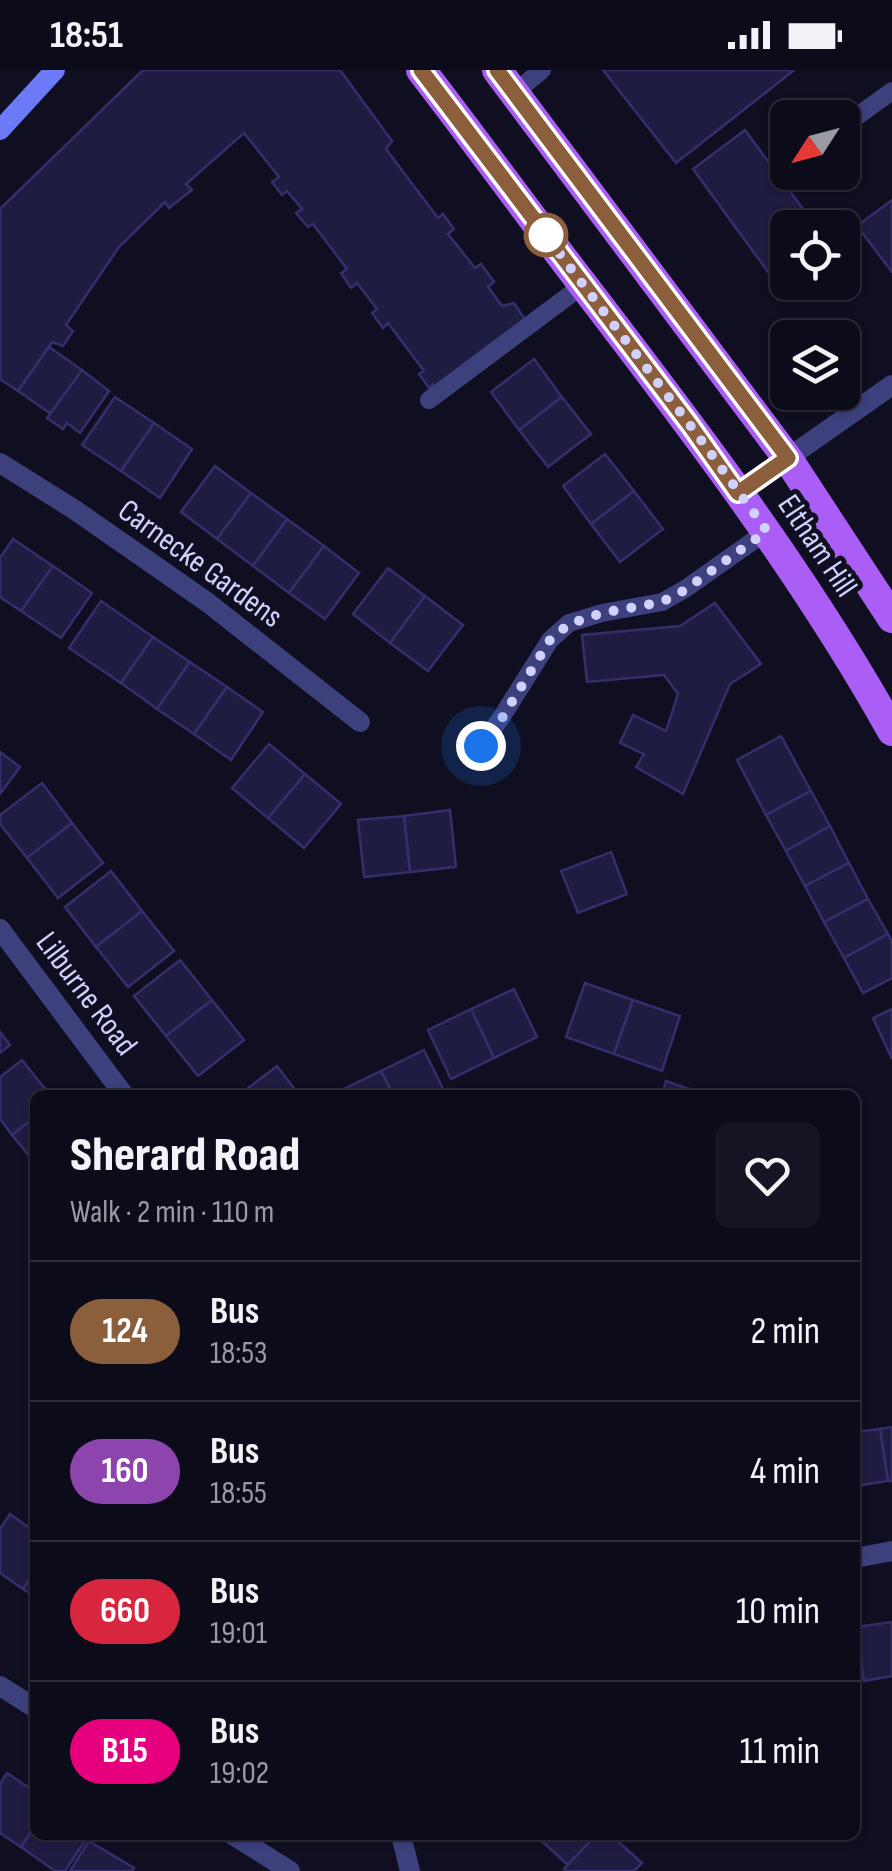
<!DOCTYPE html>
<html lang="en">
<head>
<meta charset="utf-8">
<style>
  body { margin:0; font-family:"Sofia Sans Condensed",sans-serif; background:#151422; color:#f1f3f6; height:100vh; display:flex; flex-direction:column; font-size:38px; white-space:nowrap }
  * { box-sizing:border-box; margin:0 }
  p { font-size:32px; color:#9a9ba2 }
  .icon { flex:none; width:55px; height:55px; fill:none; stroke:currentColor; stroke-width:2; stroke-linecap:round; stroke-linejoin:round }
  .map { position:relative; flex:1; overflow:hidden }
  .side { position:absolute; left:30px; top:1020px; width:830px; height:750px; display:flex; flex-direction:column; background:#0c0b19; border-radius:15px; box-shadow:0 2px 8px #0004,0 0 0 2px #2c2b38 }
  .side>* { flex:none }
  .badge { padding:0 20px; border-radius:32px; font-size:35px; line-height:65px }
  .needle { width:65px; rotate:234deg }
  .buttons { position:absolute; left:770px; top:30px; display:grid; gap:20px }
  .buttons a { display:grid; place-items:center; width:90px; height:90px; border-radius:15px; background:#0c0b19; box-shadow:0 2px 8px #0004,0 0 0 2px #2c2b38; font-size:50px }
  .you { position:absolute; width:50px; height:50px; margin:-25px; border:8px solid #fff; border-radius:50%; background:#1a73e8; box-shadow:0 0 0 15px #1a73e833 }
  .map>.badge { position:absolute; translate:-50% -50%; box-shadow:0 0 0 5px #fff }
  .round { display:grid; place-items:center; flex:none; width:105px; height:105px; border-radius:15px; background:#151422 }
  .overview { display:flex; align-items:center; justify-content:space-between; height:170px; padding:0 40px }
  h1 { font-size:48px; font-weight:800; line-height:75px }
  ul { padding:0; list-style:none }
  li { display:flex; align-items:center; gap:30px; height:140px; padding:0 40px; border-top:2px solid #2c2b38 }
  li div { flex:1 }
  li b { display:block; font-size:38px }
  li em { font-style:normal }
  li .badge { min-width:110px; font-weight:700; text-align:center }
  .status { display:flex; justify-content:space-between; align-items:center; height:70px; padding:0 50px; background:#0c0b19; direction:ltr }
  .status svg { height:28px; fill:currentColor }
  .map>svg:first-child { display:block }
  .building { fill:#1f1c41; stroke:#342f6c; stroke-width:2.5 }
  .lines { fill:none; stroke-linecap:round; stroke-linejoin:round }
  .lane { stroke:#3c417e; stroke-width:18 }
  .street { stroke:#3c417e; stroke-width:20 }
  .secondary { stroke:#6d7af7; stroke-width:20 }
  .primary { stroke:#ab5ef6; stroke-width:30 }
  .line-casing { stroke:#fff; stroke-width:22 }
  .line { stroke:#8b5e3c; stroke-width:15 }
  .walk { stroke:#d1d1fd; stroke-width:10; stroke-dasharray:0 18 }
  .stop-dot { fill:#fff; stroke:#8b5e3c; stroke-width:5 }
  .labels { text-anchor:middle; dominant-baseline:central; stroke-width:10; stroke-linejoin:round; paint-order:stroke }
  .street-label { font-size:32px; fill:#d1d1fd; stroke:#100f21 }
</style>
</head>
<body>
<div class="status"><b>18:51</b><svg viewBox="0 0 49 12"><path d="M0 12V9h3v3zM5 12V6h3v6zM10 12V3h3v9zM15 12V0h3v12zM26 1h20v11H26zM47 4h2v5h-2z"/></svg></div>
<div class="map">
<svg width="892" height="1801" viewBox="0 0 892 1801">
  <rect width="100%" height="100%" fill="#100f21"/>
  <g class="building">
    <path d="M143 0H340L392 71 386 79 438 148 443 144 454 159 448 164 475 198 481 194 494 212 488 217 502 236 514 233 526 251 435 317 433 314 429 318 419 304 424 301 388 253 383 258 372 243 377 239 357 213 351 218 341 203 347 199 313 154 308 157 296 143 302 139 287 121 282 125 272 112 279 107 244 63 186 114 192 120 169 138 165 132 119 177 66 255 73 261 63 276 52 272 18 321 0 309V139Z"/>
    <path d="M603 0H792L793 1 676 93Z"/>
    <path d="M745 60 817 158H788V211L779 217 693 99Z"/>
    <path d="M892 130V202L857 156Z"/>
    <path d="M49 277 82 300 51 344 18 321Z"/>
    <path d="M534 289 562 327 519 360 491 322Z"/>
    <path d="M82 300 109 321 80 363 67 353 63 359 47 348Z"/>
    <path d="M115 327 154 353 121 401 82 375Z"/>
    <path d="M562 327 591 364 548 397 519 360Z"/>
    <path d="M154 353 192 379 160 428 121 401Z"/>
    <path d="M605 384 634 421 591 454 563 416Z"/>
    <path d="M215 396 251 423 217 469 181 442Z"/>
    <path d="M634 421 663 459 620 492 591 454Z"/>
    <path d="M251 423 287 449 253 496 217 469Z"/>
    <path d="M287 449 324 476 289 523 253 496Z"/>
    <path d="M13 469 53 496 21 541 0 527V488Z"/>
    <path d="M324 476 359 503 325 549 289 523Z"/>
    <path d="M53 496 92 523 61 568 21 541Z"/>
    <path d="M388 498 425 526 390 573 353 544Z"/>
    <path d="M425 526 463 555 428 601 390 573Z"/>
    <path d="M101 531 153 567 121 613 69 578Z"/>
    <path d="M715 533 761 594 730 614 683 724 636 697 644 684 620 673 633 645 666 661 678 624 664 605 587 612 582 565 680 556Z"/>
    <path d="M153 567 190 592 157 639 121 613Z"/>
    <path d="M190 592 227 617 194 664 157 639Z"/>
    <path d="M227 617 263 642 231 690 194 664Z"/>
    <path d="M781 666 811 721 766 745 737 690Z"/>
    <path d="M269 674 305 704 268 748 232 718Z"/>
    <path d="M0 682 20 697 0 724Z"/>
    <path d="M305 704 341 734 304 778 268 748Z"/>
    <path d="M42 713 72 753 27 788 0 754V745Z"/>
    <path d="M811 721 830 756 786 781 766 745Z"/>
    <path d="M450 740 456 797 410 802 404 746Z"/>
    <path d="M404 746 410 802 364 807 358 750Z"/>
    <path d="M72 753 103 793 58 828 27 788Z"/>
    <path d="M830 756 849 793 805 816 786 781Z"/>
    <path d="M611 782 627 824 578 843 561 801Z"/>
    <path d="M849 793 868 829 824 852 805 816Z"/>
    <path d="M111 801 142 841 96 877 65 837Z"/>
    <path d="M868 829 888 864 844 888 824 852Z"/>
    <path d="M142 841 174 881 128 917 96 877Z"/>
    <path d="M888 864 892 872V908L863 923 844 888Z"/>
    <path d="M180 890 212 930 166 966 134 926Z"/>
    <path d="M585 913 633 930 614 984 566 967Z"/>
    <path d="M514 919 537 967 494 988 471 939Z"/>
    <path d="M212 930 244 970 198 1006 166 966Z"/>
    <path d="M633 930 680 946 662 1001 614 984Z"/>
    <path d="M471 939 494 988 451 1009 428 960Z"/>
    <path d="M892 939V989L873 948Z"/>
    <path d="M0 962 10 975 0 983Z"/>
    <path d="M424 980 446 1025H393L381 1001Z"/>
    <path d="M22 990 50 1025H35V1047L12 1065 0 1049V1007Z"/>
    <path d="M277 996 299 1025H239Z"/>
    <path d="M381 1001 393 1025H339L338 1022Z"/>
    <path d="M666 1011 706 1025H662Z"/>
    <path d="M35 1047V1093L12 1065Z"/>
    <path d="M892 1357V1411H888L880 1359Z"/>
    <path d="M880 1359 888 1411 855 1416V1362Z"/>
    <path d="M10 1444 35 1462V1501L23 1519 0 1503V1459Z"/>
    <path d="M35 1501V1527L23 1519Z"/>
    <path d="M892 1552V1606L864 1611 856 1557Z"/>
    <path d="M7 1703 35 1722V1756L21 1777 0 1763V1714Z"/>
    <path d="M35 1756V1765H89L65 1801H55L21 1777Z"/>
    <path d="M535 1765H596L568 1795Z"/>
    <path d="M596 1765H611L642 1793 634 1801H566L564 1799Z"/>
    <path d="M89 1771 134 1798 132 1801H70Z"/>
  </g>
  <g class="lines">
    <g class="lane">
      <path d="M514 23 542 0"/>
      <path d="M852 50 892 21"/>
      <path d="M429 330 583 215"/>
      <path d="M481 675 501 648 550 570 569 553 602 543 662 532 685 519 767 461"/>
    </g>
    <g class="street">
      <path d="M0 393 75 440 207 532 360 652"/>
      <path d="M738 423 892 315"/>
      <path d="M0 859 124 1025"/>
      <path d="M855 1488 892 1481"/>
      <path d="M0 1616 35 1638"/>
      <path d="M233 1765 290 1801"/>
      <path d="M401 1765 410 1801"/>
    </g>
    <path class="secondary" d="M0 60 55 0"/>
    <g class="primary">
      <path d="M421 0C475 70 527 142 581 212 692 357 803 502 892 661"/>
      <path d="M497 0 788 389 892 548"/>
    </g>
  </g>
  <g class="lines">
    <g class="line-casing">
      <path id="line" d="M421 0 690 355 738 423 788 388 497 0"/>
    </g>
    <use href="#line" class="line"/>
    <path class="walk" d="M481 676 502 648 550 570 569 554 602 543 662 532 685 520 767 461 690 355 537 154 546 165"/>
  </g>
  <circle class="stop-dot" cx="546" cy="165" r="20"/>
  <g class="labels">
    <g class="street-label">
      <text transform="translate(817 476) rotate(56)">Eltham Hill</text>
      <text transform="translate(200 494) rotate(36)">Carnecke Gardens</text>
      <text transform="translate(86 924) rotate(53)">Lilburne Road</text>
    </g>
  </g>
</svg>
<div class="buttons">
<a><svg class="needle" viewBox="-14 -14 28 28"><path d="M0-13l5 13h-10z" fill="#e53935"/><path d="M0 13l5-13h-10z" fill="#9a9ba2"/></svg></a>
<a><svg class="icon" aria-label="locate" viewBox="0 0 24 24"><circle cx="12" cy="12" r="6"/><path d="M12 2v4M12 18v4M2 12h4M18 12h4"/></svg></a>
<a><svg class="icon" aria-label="layers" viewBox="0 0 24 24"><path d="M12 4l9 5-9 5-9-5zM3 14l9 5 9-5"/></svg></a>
</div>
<div class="you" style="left:481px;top:676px"></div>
<section class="side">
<div class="overview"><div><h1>Sherard Road</h1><p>Walk · 2 min · 110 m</p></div><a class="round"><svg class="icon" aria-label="heart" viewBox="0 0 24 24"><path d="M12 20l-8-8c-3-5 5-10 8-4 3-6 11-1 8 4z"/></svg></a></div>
<ul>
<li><span class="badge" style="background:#8b5e3c;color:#fff">124</span><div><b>Bus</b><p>18:53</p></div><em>2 min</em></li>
<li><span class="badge" style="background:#8e44ad;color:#fff">160</span><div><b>Bus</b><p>18:55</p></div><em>4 min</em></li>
<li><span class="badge" style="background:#d7263d;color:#fff">660</span><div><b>Bus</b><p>19:01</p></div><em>10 min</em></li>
<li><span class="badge" style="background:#e6007e;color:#fff">B15</span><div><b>Bus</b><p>19:02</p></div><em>11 min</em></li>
</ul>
</section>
</div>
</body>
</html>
